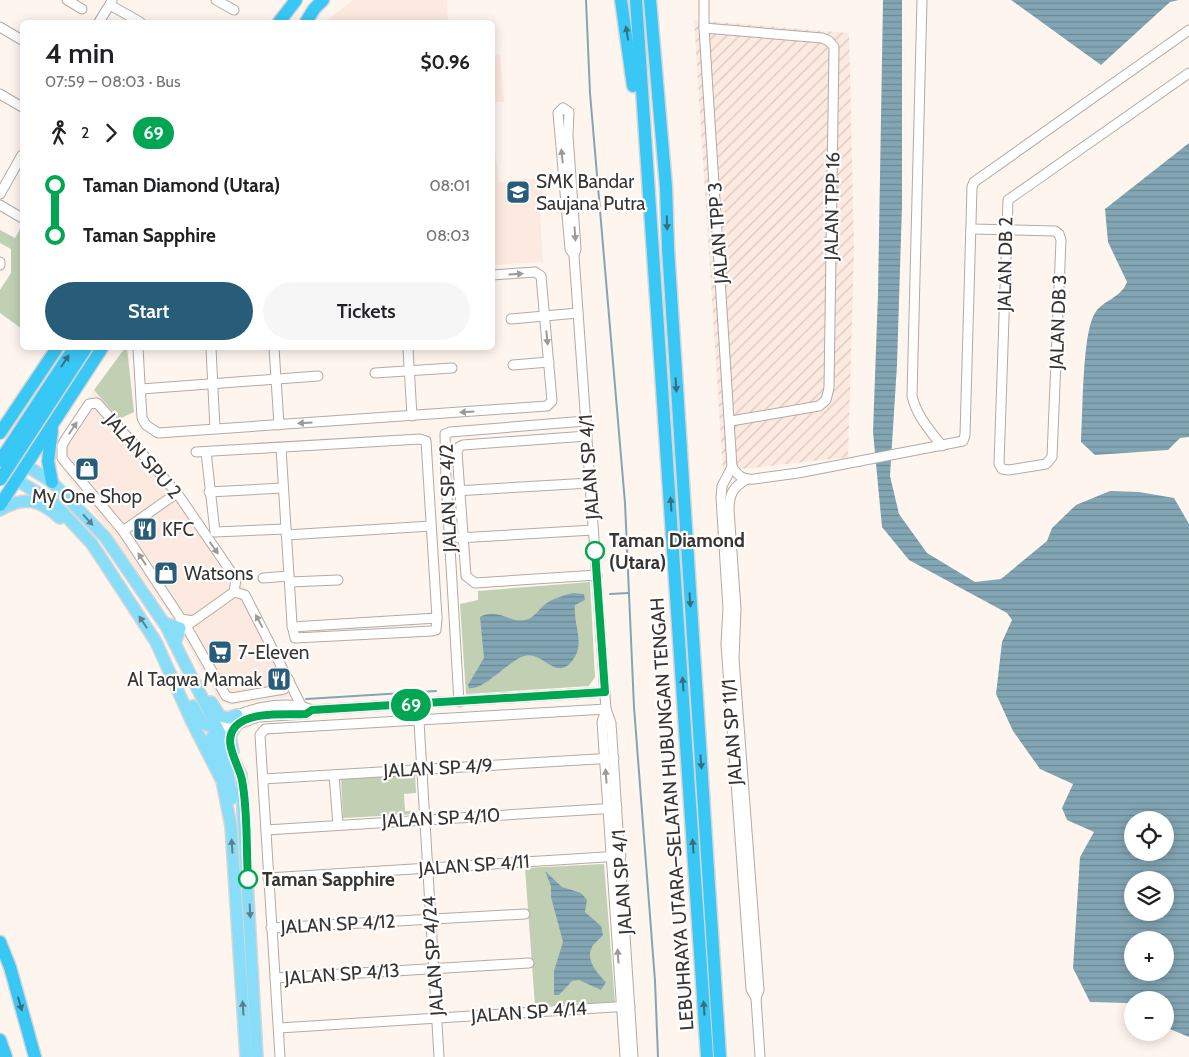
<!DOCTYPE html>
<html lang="en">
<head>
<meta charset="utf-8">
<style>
  body { margin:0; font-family:Cabin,sans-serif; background:#f6f6f6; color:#202124; height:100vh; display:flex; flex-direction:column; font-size:19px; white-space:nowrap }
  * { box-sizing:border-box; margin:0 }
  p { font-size:16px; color:#757577 }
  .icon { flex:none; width:28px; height:28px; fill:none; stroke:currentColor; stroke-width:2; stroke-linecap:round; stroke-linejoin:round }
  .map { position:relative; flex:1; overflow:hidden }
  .details { position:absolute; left:20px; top:20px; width:475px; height:330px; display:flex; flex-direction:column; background:#fff; border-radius:8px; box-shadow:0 2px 12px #0003 }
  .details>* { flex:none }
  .badge { padding:0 10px; border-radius:16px; font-size:18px; line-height:32px }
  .controls { position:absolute; left:1124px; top:811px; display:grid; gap:10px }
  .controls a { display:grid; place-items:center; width:50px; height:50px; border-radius:50%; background:#fff; box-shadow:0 2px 12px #0003; font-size:25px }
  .map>.badge { position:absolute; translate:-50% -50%; box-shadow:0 0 0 2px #fff }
  .legs { display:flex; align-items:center; gap:8px; height:55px; padding:0 25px; font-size:16px }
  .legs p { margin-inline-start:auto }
  .summary { display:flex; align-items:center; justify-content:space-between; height:85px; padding:0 25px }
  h1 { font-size:28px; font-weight:600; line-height:38px }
  .button { display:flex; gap:10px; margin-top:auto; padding:10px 25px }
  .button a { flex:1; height:58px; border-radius:30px; background:#285d79; color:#fff; font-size:20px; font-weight:600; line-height:58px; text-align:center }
  .button a+a { background:#f6f6f6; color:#202124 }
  ul { padding:0 25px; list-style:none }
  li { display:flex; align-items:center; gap:18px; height:50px; font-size:19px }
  li i { display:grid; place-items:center; width:8px; height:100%; margin:0 6px; background:currentColor }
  li i::after { content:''; width:12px; height:12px; margin:-6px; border:4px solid; border-radius:50%; background:#fff }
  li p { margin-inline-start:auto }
  li:first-child i { background:linear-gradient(#0000 50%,currentColor 0) }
  li:last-child i { background:linear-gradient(currentColor 50%,#0000 0) }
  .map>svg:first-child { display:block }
  .built { fill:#fce9df }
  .industrial { fill:url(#industrial-furrows) }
  .park { fill:#c1d0b3 }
  .water { fill:url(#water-rules); fill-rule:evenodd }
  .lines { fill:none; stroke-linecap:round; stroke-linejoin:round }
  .stream { stroke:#83a6b5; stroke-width:2 }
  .minor-casing { stroke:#b4aaa3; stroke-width:11 }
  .major-casing { stroke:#d7d6d6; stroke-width:14 }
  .highway-casing { stroke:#d7d6d6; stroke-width:15 }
  .minor { stroke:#fff; stroke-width:9 }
  .major { stroke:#88ddf9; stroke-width:11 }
  .highway { stroke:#39c7f5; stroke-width:12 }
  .highway-bridge-casing { stroke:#d7d6d6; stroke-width:15; stroke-linecap:butt }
  .highway-bridge { stroke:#39c7f5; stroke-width:12 }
  .oneway { fill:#386f7f }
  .oneway2 { fill:#9c9a98 }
  .oneway3 { fill:#5c808b }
  .line-1-casing { stroke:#fff; stroke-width:11 }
  .line-1 { stroke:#00a651; stroke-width:8 }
  .stop-1-dot { fill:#fff; stroke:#00a651; stroke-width:2.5 }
  .labels { text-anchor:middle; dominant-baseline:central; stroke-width:4.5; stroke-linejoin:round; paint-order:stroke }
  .poi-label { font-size:19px; fill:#383431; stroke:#fff; text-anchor:start }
  .street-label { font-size:19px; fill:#383431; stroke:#fff }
  .stop-label { font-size:19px; font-weight:bold; fill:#383431; stroke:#fff; text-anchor:start }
</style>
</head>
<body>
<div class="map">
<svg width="1189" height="1057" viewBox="0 0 1189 1057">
  <defs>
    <pattern id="industrial-furrows" width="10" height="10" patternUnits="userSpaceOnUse" patternTransform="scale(1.25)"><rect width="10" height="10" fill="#fce9df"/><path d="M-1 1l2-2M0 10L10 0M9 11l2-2" fill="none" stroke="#d9c8c0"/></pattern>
    <pattern id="water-rules" width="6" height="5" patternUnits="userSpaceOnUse" patternTransform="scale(1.25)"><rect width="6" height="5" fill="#83a6b5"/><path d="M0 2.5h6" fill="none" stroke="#6c8894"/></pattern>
  </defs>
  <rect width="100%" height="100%" fill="#fef5ef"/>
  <g class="built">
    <path d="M353 0H447L448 22H325Z"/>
    <path d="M500 55 504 102H493V56Z"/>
    <path d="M493 135 499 182 541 178 544 201 539 202 543 262 493 265Z"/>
    <path d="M94 390 182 491 246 588 302 695 230 705 219 701 174 620 66 475 59 461 58 440Z"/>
  </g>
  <path class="industrial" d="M694 20 849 33 854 250 848 457 723 471Z"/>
  <g class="park">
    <path d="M22 226V329L0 313V290L11 273V249L0 243V230L15 238Z"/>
    <path d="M125 348H127L134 412 119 419 94 390Z"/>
    <path d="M590 582 595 677 589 686 466 694 460 604 478 600V591Z"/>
    <path d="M415 774 416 793 404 794 405 811H417V814L343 818 341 778Z"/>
    <path d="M604 864 615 1002 535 1006 525 868Z"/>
  </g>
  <g class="water">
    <path d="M883 0H902V206L897 365 890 476 899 514 927 553 975 582 1001 579 1047 541 1052 528 1076 505 1110 491 1139 492 1174 498 1189 524V1037L1165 1027V1000H1132V1003L1090 1002 1073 968 1080 857 1094 832 1067 820 1062 808 1073 784 1040 769 1013 731 996 694 1002 642 1012 620 1007 613 909 560 882 527 873 432 878 293ZM1132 820H1165V852H1132ZM1132 880H1165V912H1132ZM1132 940H1165V972H1132Z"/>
    <path d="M1011 0H1179L1170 2 1101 65Z"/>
    <path d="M1189 143V437L1180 438 1168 450 1095 455 1081 442C1083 415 1082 333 1095 313 1103 300 1121 298 1127 282L1108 242 1105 209Z"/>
    <path d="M573 593 584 594 585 600 575 605C573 625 586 644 572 661 556 682 542 650 524 656 508 661 484 691 469 688L468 685 484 658 480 617C497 607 509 623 525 620 535 618 539 608 547 603 554 598 565 595 573 593Z"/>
    <path d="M545 871 562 887 581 893 587 900 585 912 601 926 603 935C600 939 594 943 592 947 585 960 598 974 606 982L601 990 579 980 572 981 559 995H554V971L563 942 551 897V886Z"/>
  </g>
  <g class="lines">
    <g class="stream">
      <path d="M586 0 590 93 625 503 634 707 655 981 658 1057"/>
      <path d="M610 594 628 593"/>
      <path d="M306 699 436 691"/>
    </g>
    <g class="minor-casing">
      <g id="minor">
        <path d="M67 0 82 9"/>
        <path d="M216 0 234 10"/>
        <path d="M704 0V28L732 467 722 486 721 498 728 609 726 644 751 989 756 998 760 1057"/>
        <path d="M922 0 912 396C917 417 930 430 942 446"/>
        <path d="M110 5 140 22"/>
        <path d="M99 22 112 1"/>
        <path d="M0 27 22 40"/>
        <path d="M704 28 822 38 829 41 834 47 829 388 826 400 819 406 731 421"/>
        <path d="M0 94 22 107"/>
        <path d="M0 194 22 155"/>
        <path d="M0 205 22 218"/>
        <path d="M971 229 1055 231 1059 234 1061 240 1052 457 1046 464 1009 470 1002 469 999 464 1007 230 1008 200 1189 73"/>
        <path d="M574 255 570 249 558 113 563 108 569 112 568 135 576 249 574 255 606 709 611 723 633 1057"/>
        <path d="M0 262V265"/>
        <path d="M511 319 578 313"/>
        <path d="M138 348 142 418 146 425 158 433 547 406 552 401 541 276 535 272 492 275"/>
        <path d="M211 348 215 429"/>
        <path d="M274 348 279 425"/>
        <path d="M408 348 412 416"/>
        <path d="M513 365 549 362"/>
        <path d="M375 373 452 368"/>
        <path d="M141 389 318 376"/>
        <path d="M587 436 463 445 459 447 457 452 466 576 475 583 597 575"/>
        <path d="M281 448 292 624 295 638 432 631 436 630 437 618"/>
        <path d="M196 452 420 439 426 441 437 618 292 627"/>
        <path d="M206 452 215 532 286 529"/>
        <path d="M732 467C738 476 743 480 754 479L798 473 963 441 965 435 972 187 974 182 1189 30"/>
        <path d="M747 479C733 487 729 494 729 510L736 609 734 659 759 990 756 998"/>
        <path d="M455 491 590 483"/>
        <path d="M209 492 283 488"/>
        <path d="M123 531 177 493"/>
        <path d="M286 535 431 526"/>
        <path d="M458 538 593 530"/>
        <path d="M263 578 289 576"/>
        <path d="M290 582 338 580"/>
        <path d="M234 592 245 595 303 709"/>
        <path d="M193 621 181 619 123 531 62 458V446L65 440 89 404 97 403 177 493 236 579 234 592"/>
        <path d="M189 624 234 592"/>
        <path d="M186 626 226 696 232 698 284 689 289 680"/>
        <path d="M459 702 446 479 445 434 450 432 586 421"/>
        <path d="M418 705 439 1057"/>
        <path d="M606 709 602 722 625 1057"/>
        <path d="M217 729C237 708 285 699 312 710L605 692"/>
        <path d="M217 729H226L258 717 306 714 309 711"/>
        <path d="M334 775 338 825"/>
        <path d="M263 779 614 758"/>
        <path d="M266 830 617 808"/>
        <path d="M268 878 621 856"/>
        <path d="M271 928 525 914"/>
        <path d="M275 978 529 963"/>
        <path d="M279 1028 630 1006"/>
        <path d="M280 1057 260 735 265 729 606 709"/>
      </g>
    </g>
    <g class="major-casing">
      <g id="major">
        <path d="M19 461 52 482 105 537 166 626 241 775 257 1057"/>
        <path d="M0 470 53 502 92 544 156 642 191 720 222 781 231 826 246 1057"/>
        <path d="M0 510C24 496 39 499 60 518"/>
        <path d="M164 623 180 628 175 643"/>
        <path d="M211 702 220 716 228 718 237 715"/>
        <path d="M193 706 202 723 217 729"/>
        <path d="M217 729 211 739 228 774 232 798"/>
        <path d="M233 752 230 736 237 724"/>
      </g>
    </g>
    <g class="highway-casing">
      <g id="highway">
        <path d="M621 0 633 86"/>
        <path d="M636 0 707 1057"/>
        <path d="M650 0 666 187 668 248 720 1057"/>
        <path d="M279 22 296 0"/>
        <path d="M306 22 314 9 323 0"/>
        <path d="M52 430 48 461 52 482"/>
        <path d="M0 433 57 348"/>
        <path d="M0 505 102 348"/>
        <path d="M0 942 10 967 35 1057"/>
        <path d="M0 1040 6 1057"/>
      </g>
    </g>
    <use href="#minor" class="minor"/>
    <use href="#major" class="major"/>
    <use href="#highway" class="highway"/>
    <g class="highway-bridge-casing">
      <g id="highway-bridge">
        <path d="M0 461 74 348"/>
        <path d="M0 480 86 348"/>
      </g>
    </g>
    <use href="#highway-bridge" class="highway-bridge"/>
  </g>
  <defs><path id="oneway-solid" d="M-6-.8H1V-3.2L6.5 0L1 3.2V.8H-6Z" transform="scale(1.25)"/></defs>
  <g class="oneway">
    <use href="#oneway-solid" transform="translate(627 33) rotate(-99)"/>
    <use href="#oneway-solid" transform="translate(667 223) rotate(89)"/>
    <use href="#oneway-solid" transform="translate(65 361) rotate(-57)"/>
    <use href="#oneway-solid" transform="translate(676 385) rotate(86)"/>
    <use href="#oneway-solid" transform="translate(671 504) rotate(-94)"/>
    <use href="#oneway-solid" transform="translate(690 600) rotate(86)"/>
    <use href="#oneway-solid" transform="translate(683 684) rotate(-94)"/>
    <use href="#oneway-solid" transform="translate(701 762) rotate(86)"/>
    <use href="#oneway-solid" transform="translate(693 846) rotate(-94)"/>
    <use href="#oneway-solid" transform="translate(20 1004) rotate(74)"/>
    <use href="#oneway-solid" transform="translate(704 1008) rotate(-94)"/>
  </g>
  <g class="oneway2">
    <use href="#oneway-solid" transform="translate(562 156) rotate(-96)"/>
    <use href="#oneway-solid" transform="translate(575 234) rotate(86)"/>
    <use href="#oneway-solid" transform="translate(516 274) rotate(-4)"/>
    <use href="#oneway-solid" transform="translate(547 338) rotate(85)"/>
    <use href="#oneway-solid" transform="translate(467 412) rotate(176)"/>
    <use href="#oneway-solid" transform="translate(305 423) rotate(176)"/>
    <use href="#oneway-solid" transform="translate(73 428) rotate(-56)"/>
    <use href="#oneway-solid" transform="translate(214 548) rotate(55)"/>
    <use href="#oneway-solid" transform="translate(142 559) rotate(-123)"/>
    <use href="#oneway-solid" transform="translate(259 621) rotate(-118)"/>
    <use href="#oneway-solid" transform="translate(606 776) rotate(-94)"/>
    <use href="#oneway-solid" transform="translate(618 956) rotate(-94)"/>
  </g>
  <g class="oneway3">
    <use href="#oneway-solid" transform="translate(88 520) rotate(48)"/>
    <use href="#oneway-solid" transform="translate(143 622) rotate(-123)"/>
    <use href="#oneway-solid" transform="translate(232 846) rotate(-94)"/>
    <use href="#oneway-solid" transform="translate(250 911) rotate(87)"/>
    <use href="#oneway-solid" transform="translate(243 1008) rotate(-94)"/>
  </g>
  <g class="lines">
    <g class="line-1-casing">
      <path id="line-1" d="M248 879C246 847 248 812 242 780 239 764 221 741 236 726 251 711 286 715 306 714L312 710 605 692 595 551"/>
    </g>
    <use href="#line-1" class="line-1"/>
  </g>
  <defs>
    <g id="school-square" transform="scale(1.25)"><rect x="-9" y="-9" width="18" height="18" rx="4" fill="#285d79" stroke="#fff"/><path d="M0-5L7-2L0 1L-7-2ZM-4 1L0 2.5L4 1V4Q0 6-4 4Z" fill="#fff"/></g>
    <g id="shop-square" transform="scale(1.25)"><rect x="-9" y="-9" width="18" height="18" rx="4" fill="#285d79" stroke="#fff"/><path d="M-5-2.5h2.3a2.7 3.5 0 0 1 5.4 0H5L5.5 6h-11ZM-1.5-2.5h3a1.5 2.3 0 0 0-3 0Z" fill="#fff"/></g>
    <g id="restaurant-square" transform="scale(1.25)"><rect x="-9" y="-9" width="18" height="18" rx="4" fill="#285d79" stroke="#fff"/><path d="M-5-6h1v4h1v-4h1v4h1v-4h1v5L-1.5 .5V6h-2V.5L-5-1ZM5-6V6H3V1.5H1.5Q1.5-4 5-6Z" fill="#fff"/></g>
    <g id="supermarket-square" transform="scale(1.25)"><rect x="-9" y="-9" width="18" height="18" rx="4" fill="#285d79" stroke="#fff"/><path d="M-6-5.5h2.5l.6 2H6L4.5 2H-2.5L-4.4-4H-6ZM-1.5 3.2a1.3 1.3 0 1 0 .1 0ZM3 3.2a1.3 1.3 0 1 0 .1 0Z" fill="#fff"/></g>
  </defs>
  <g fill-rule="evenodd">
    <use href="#school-square" x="518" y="192"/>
    <use href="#shop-square" x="87" y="469"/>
    <use href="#restaurant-square" x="145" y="529"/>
    <use href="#shop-square" x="166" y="573"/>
    <use href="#supermarket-square" x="220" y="652"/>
    <use href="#restaurant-square" x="279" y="679"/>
  </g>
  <g class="stop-1-dot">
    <circle cx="595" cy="551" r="9"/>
    <circle cx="248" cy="879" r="9"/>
  </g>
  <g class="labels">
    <g class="poi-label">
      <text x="536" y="181">SMK Bandar<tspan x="536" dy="22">Saujana Putra</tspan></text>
      <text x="87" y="496" text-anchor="middle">My One Shop</text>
      <text x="162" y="529">KFC</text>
      <text x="184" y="573">Watsons</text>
      <text x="238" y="652">7-Eleven</text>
      <text x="262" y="679" text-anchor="end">Al Taqwa Mamak</text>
    </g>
    <g class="street-label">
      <text transform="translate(832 206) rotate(-89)">JALAN TPP 16</text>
      <text transform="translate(718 233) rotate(-94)">JALAN TPP 3</text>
      <text transform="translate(1005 264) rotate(-89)">JALAN DB 2</text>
      <text transform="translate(1058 322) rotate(-88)">JALAN DB 3</text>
      <text transform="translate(143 456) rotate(49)">JALAN SPU 2</text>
      <text transform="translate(589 467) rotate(-94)">JALAN SP 4/1</text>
      <text transform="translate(448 498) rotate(-92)">JALAN SP 4/2</text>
      <text transform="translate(732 732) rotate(-94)">JALAN SP 11/1</text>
      <text transform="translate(438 768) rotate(-3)">JALAN SP 4/9</text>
      <text transform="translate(672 814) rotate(-94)">LEBUHRAYA UTARA–SELATAN HUBUNGAN TENGAH</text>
      <text transform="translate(441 818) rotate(-3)">JALAN SP 4/10</text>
      <text transform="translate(474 865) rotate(-4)">JALAN SP 4/11</text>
      <text transform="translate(622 882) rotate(-94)">JALAN SP 4/1</text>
      <text transform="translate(338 924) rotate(-3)">JALAN SP 4/12</text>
      <text transform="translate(433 956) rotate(-94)">JALAN SP 4/24</text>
      <text transform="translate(342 974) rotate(-4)">JALAN SP 4/13</text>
      <text transform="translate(529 1012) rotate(-4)">JALAN SP 4/14</text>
    </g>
    <g class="stop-label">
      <text x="609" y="540">Taman Diamond<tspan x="609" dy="22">(Utara)</tspan></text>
      <text x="262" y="879">Taman Sapphire</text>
    </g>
  </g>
</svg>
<div class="controls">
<a><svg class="icon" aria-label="locate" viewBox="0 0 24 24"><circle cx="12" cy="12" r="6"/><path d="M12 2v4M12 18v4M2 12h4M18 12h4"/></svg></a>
<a><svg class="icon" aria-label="layers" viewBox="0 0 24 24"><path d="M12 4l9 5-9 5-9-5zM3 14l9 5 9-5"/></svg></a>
<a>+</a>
<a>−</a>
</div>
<b class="badge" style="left:411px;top:705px;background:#00a651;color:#fff">69</b>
<section class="details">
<div class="summary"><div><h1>4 min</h1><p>07:59 – 08:03 · Bus</p></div><b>$0.96</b></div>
<div class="legs"><svg class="icon" aria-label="walk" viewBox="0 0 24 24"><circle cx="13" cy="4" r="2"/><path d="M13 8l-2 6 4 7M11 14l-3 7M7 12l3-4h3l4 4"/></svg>2<svg class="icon" aria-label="forward" viewBox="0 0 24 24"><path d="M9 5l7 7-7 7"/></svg><b class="badge" style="background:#00a651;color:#fff">69</b></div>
<ul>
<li><i style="color:#00a651"></i><b>Taman Diamond (Utara)</b><p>08:01</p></li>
<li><i style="color:#00a651"></i><b>Taman Sapphire</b><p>08:03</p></li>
</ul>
<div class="button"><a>Start</a><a>Tickets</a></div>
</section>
</div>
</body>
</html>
